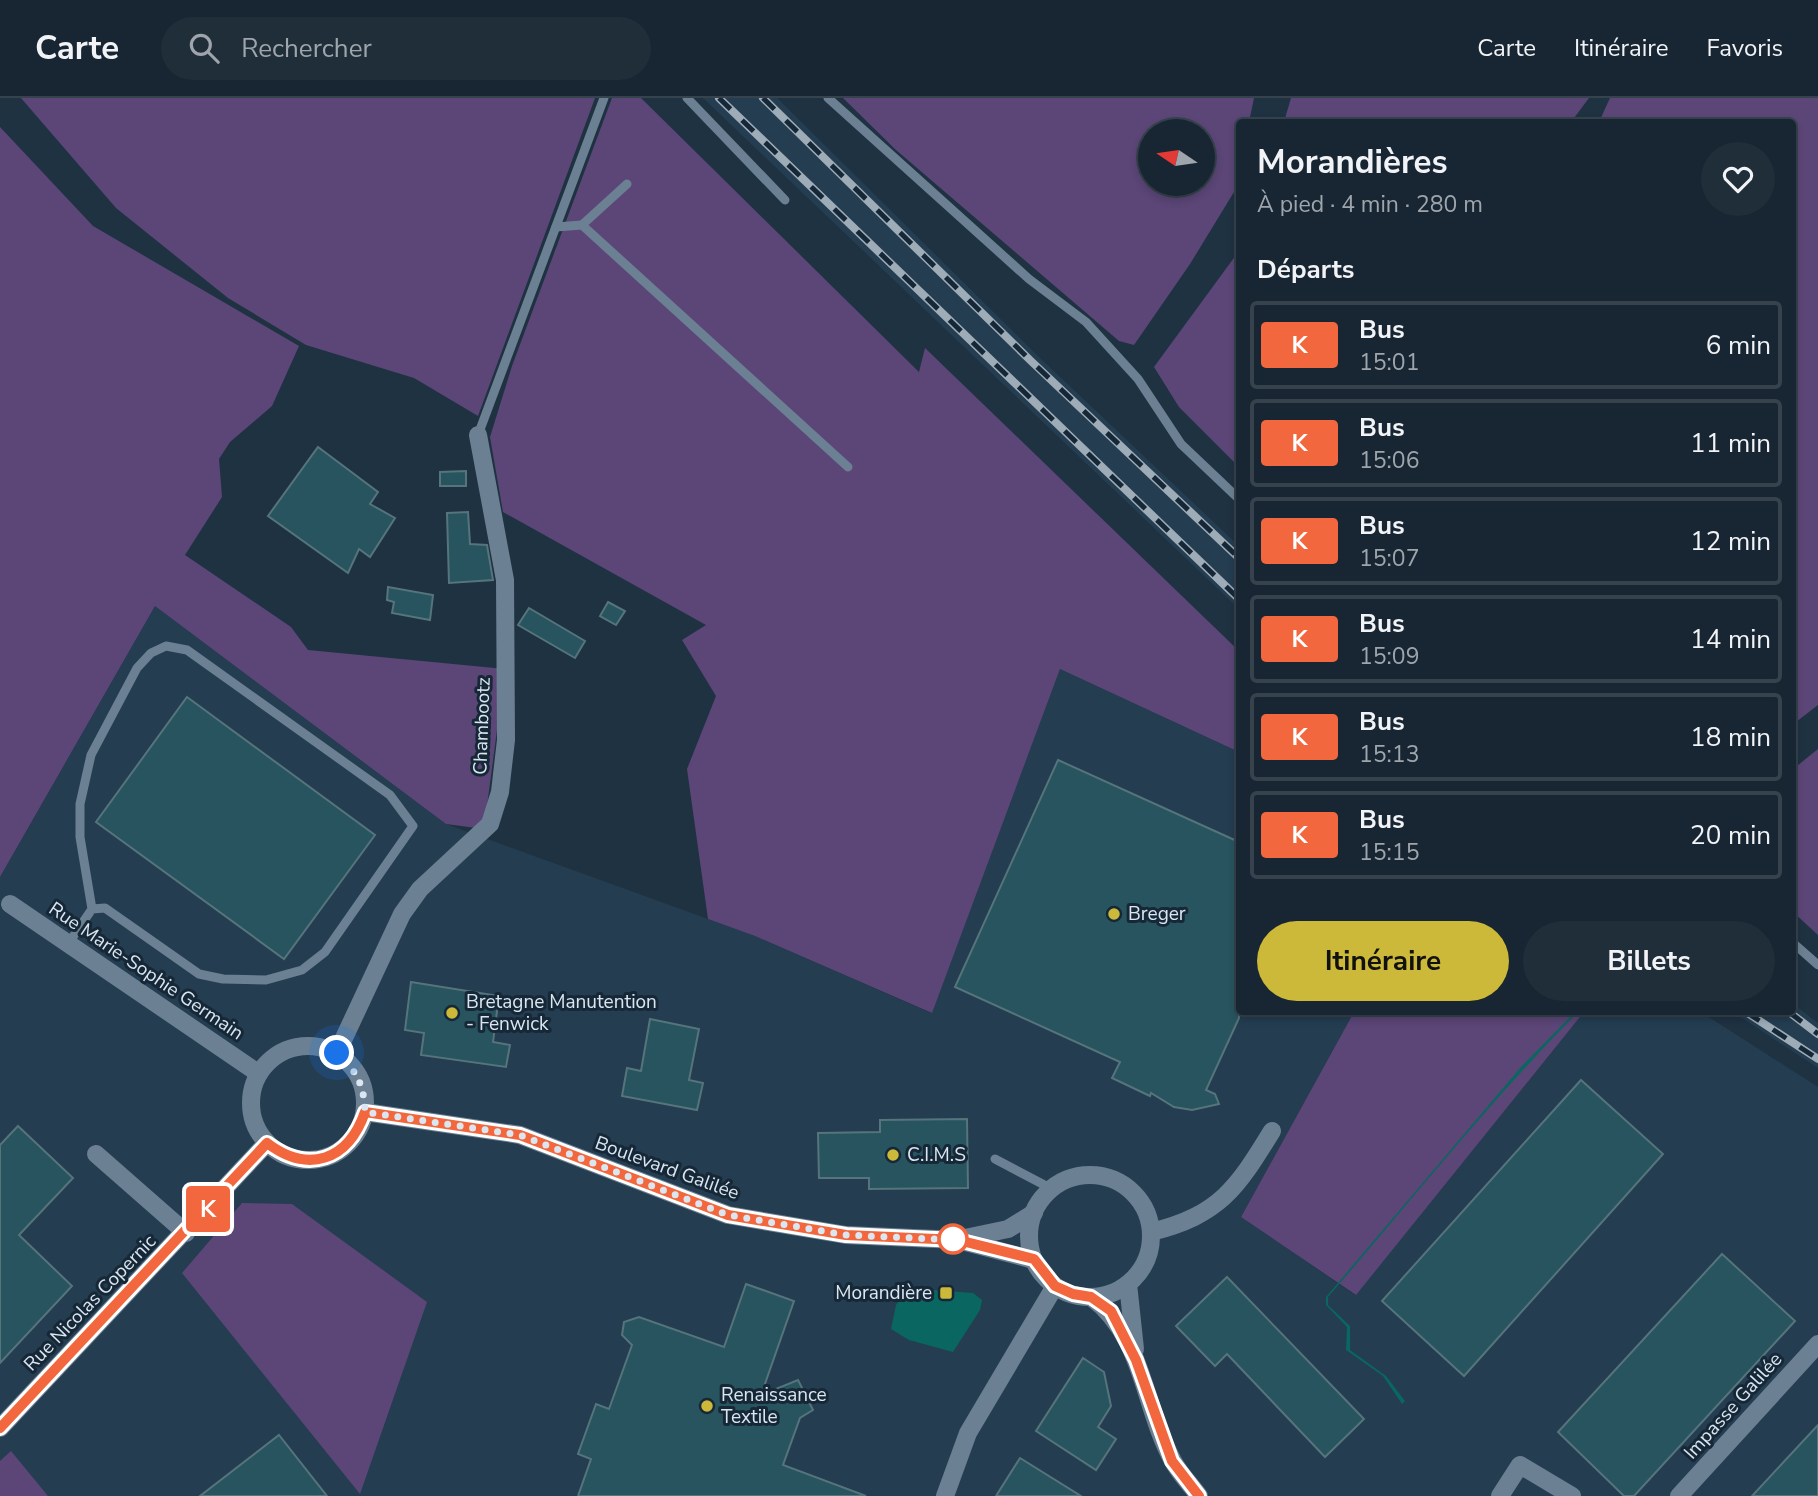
<!DOCTYPE html>
<html lang="fr">
<head>
<meta charset="utf-8">
<style>
  body { margin:0; font-family:"Nunito Sans",sans-serif; background:#202e3a; color:#f1f3f6; height:100vh; display:flex; flex-direction:column; font-size:26px; white-space:nowrap }
  * { box-sizing:border-box; margin:0 }
  p { font-size:23px; color:#9ea5ac }
  .icon { flex:none; width:38px; height:38px; fill:none; stroke:currentColor; stroke-width:2; stroke-linecap:round; stroke-linejoin:round }
  .map { position:relative; flex:1; overflow:hidden }
  .side { position:absolute; left:1236px; top:21px; width:560px; height:896px; display:flex; flex-direction:column; background:#172632; border-radius:7px; box-shadow:0 4px 10px #0003,0 0 0 2px #36434d }
  .side>* { flex:none }
  .badge { padding:0 14px; border-radius:5px; font-size:24px; line-height:46px }
  .needle { width:46px; rotate:283deg }
  .buttons { position:absolute; left:1138px; top:21px; display:grid; gap:14px }
  .buttons a { display:grid; place-items:center; width:77px; height:77px; border-radius:50%; background:#172632; box-shadow:0 4px 10px #0003,0 0 0 2px #36434d; font-size:35px }
  .you { position:absolute; width:35px; height:35px; margin:-18px; border:5px solid #fff; border-radius:50%; background:#1a73e8; box-shadow:0 0 0 10px #1a73e833 }
  .map>.badge { position:absolute; translate:-50% -50%; box-shadow:0 0 0 4px #fff }
  h2 { padding:0 21px; font-size:26px; line-height:63px }
  .round { display:grid; place-items:center; flex:none; width:74px; height:74px; border-radius:37px; background:#202e3a }
  .overview { display:flex; align-items:center; justify-content:space-between; height:119px; padding:0 21px }
  h1 { font-size:33px; font-weight:700; line-height:52px }
  .action { display:flex; gap:14px; margin-top:auto; padding:14px 21px }
  .action a { flex:1; height:80px; border-radius:42px; background:#ccb939; color:#111; font-size:28px; font-weight:700; line-height:80px; text-align:center }
  .action a+a { background:#202e3a; color:#f1f3f6 }
  ul { padding:0; list-style:none }
  li { display:flex; align-items:center; gap:21px; height:88px; margin:0 14px 10px; padding:0 7px; border:4px solid #36434d; border-radius:7px }
  li div { flex:1 }
  li b { display:block; font-size:26px }
  li em { font-style:normal }
  li .badge { min-width:77px; font-weight:700; text-align:center }
  header { display:flex; align-items:center; gap:42px; box-sizing:border-box; height:98px; padding:0 35px; background:#172632; border-bottom:2px solid #36434d }
  header strong { font-size:33px }
  nav { display:flex; gap:38px; margin-inline-start:auto; font-size:24px }
  .search { width:490px; height:63px; background:#202e3a; display:flex; align-items:center; gap:18px; box-sizing:border-box; padding:0 24px; border-radius:38px; color:#9ea5ac; font-size:26px }
  .map>svg:first-child { display:block }
  .built { fill:#243d51 }
  .green { fill:#5b4677; fill-rule:evenodd }
  .water { fill:#0a6660 }
  .building { fill:#28545f; stroke:#55747c; stroke-width:2 }
  .lines { fill:none; stroke-linecap:round; stroke-linejoin:round }
  .service { stroke:#6b8092; stroke-width:9 }
  .minor { stroke:#6b8092; stroke-width:18 }
  .rail-casing { stroke:#9dacb7; stroke-width:8 }
  .rail { stroke:#162837; stroke-width:5; stroke-dasharray:16; stroke-linecap:butt }
  .line-casing { stroke:#fff; stroke-width:16 }
  .line { stroke:#f2673d; stroke-width:10 }
  .walk { stroke:#dae6f0; stroke-width:7; stroke-dasharray:0 12.6 }
  .poi-dot { fill:#ccb939; stroke:#162837; stroke-width:2.5 }
  .stop-dot { fill:#fff; stroke:#f2673d; stroke-width:3.5 }
  .labels { text-anchor:middle; dominant-baseline:central; stroke-width:6; stroke-linejoin:round; paint-order:stroke }
  .street-label { font-size:19px; fill:#dae6f0; stroke:#162837 }
  .poi-label { font-size:19px; fill:#dae6f0; stroke:#162837; text-anchor:start }
</style>
</head>
<body>
<header>
<strong>Carte</strong>
<div class="search"><svg class="icon" aria-label="search" viewBox="0 0 24 24"><circle cx="10" cy="10" r="6"/><path d="M15 15l6 6"/></svg>Rechercher</div>
<nav><a>Carte</a><a>Itinéraire</a><a>Favoris</a></nav>
</header>
<div class="map">
<svg width="1818" height="1398" viewBox="0 0 1818 1398">
  <rect width="100%" height="100%" fill="#1f3242"/>
  <g class="built">
    <path d="M703 0H777L1040 260 1239 448V511Z"/>
    <path d="M155 508 446 726 755 838 931 915 1060 571 1239 654V914H1354L1241 1119 1355 1197 1584 914H1701L1818 989V1398H0V779Z"/>
    <path d="M1792 905 1818 925V970L1733 914H1792Z"/>
  </g>
  <g class="green">
    <path d="M21 0H595L478 318 414 280 306 247 228 200 116 110Z"/>
    <path d="M612 0H641L919 274 925 250 1239 553V654L1060 571 932 915 755 838 708 821 687 671 716 598 682 542 706 527 503 414 490 339 512 268Z"/>
    <path d="M843 0H1254L1249 24H1239V71L1234 94 1190 166 1134 247 1119 243 896 52ZM1150 33H1202V86H1150Z"/>
    <path d="M1291 0H1589L1571 24H1284Z"/>
    <path d="M1610 0H1818V607L1792 627V24H1599Z"/>
    <path d="M0 29 93 128 299 248 272 308 230 344 219 361 222 399 185 457 291 529 308 552 505 571 484 731 446 726 155 508 0 779Z"/>
    <path d="M1239 153V369L1179 309 1154 269Z"/>
    <path d="M1818 651V837L1792 813V672Z"/>
    <path d="M1354 914H1584L1356 1197 1241 1119Z"/>
    <path d="M242 1105 292 1106 427 1204 360 1396 182 1175Z"/>
    <path d="M11 1353 48 1398H0V1363Z"/>
  </g>
  <g class="water">
    <path d="M1575 914H1578C1489 1004 1411 1103 1328 1199V1207L1350 1228V1252L1386 1278 1405 1303 1402 1306 1383 1278 1346 1252 1347 1229 1326 1207V1199L1521 969Z"/>
    <path d="M933 1192 973 1195 982 1202 980 1212 953 1254 909 1242 891 1231 896 1207 902 1199Z"/>
  </g>
  <g class="building">
    <path d="M318 349 378 394 370 406 395 420 370 459 359 451 348 475 268 418Z"/>
    <path d="M466 373V388H440V374Z"/>
    <path d="M468 414 470 446 487 447 493 482 449 485 447 415Z"/>
    <path d="M388 489 433 497 430 522 392 515 394 504 387 502Z"/>
    <path d="M608 504 625 513 616 527 600 518Z"/>
    <path d="M529 510 585 543 575 560 518 527Z"/>
    <path d="M187 599 375 737 284 861 96 724Z"/>
    <path d="M1058 662 1239 744V920L1206 992 1215 996 1219 1006 1192 1012 1174 1009 1151 995 1150 998 1112 980 1120 964 955 889Z"/>
    <path d="M411 884 499 898 493 944 510 947 506 969 421 957 424 935 405 932Z"/>
    <path d="M650 921 699 931 689 982 703 985 697 1012 622 998 627 970 641 973Z"/>
    <path d="M1581 982 1663 1056 1464 1278 1382 1203Z"/>
    <path d="M967 1021 968 1090 869 1091V1080H819L818 1035 880 1034V1022Z"/>
    <path d="M18 1028 73 1080 19 1137 72 1188 0 1265V1047Z"/>
    <path d="M1722 1156 1795 1223 1634 1398H1624L1558 1334Z"/>
    <path d="M1227 1179 1364 1321 1325 1359 1227 1256 1215 1268 1176 1228Z"/>
    <path d="M746 1186 794 1203 761 1297 798 1282 813 1312 800 1320 783 1367 866 1398H578L591 1361 578 1356 596 1306 609 1311 632 1247 622 1237 624 1224 639 1219 724 1249Z"/>
    <path d="M1083 1260 1104 1274 1111 1308 1098 1329 1116 1341 1096 1372 1036 1333Z"/>
    <path d="M1818 1327V1398H1752Z"/>
    <path d="M279 1337 327 1398H200Z"/>
    <path d="M1020 1360 1081 1398H996Z"/>
  </g>
  <g class="lines">
    <g class="service">
      <path d="M687 0 785 102"/>
      <path d="M828 0 1029 181 1086 224 1138 281 1181 346 1239 401"/>
      <path d="M582 127 627 86"/>
      <path d="M556 129 582 127 848 369"/>
      <path d="M478 337 604 0"/>
      <path d="M1792 844 1818 867"/>
      <path d="M68 846 92 811 80 739V706L91 657 137 570 151 555 166 548 187 552 390 697 413 728 325 854 302 872 266 882 223 881 199 876 105 810 92 811"/>
      <path d="M995 1061 1052 1091"/>
    </g>
    <g class="minor">
      <path d="M10 806 258 975"/>
      <circle cx="308" cy="1005" r="57"/>
      <path d="M337 955 402 816 420 791 490 726 500 694 506 642 505 482 478 337"/>
      <path d="M365 1014 520 1037 728 1117 846 1137 958 1142 1034 1162"/>
      <path d="M96 1056 186 1135"/>
      <circle cx="1090" cy="1138" r="61"/>
      <path d="M1151 1134C1220 1117 1237 1090 1272 1033"/>
      <path d="M965 1140 1008 1131 1034 1115"/>
      <path d="M1128 1186 1135 1251"/>
      <path d="M1091 1199C1144 1238 1143 1309 1173 1363 1179 1375 1191 1387 1199 1398"/>
      <path d="M0 1330 267 1045"/>
      <path d="M945 1398 968 1335 1055 1188"/>
      <path d="M1500 1398 1520 1367 1572 1398"/>
      <path d="M1679 1398 1818 1246"/>
    </g>
    <g class="rail-casing">
      <g id="rail">
        <path d="M719 0 1239 501"/>
        <path d="M763 0 1031 263 1239 460"/>
        <path d="M1746 914 1818 961"/>
        <path d="M1789 914 1818 936"/>
      </g>
    </g>
    <use href="#rail" class="rail"/>
  </g>
  <g class="lines">
    <g class="line-casing">
      <path id="line" d="M0 1330 267 1045C308 1076 348 1063 365 1014L520 1037 728 1117 846 1137 958 1142 1034 1161 1055 1188 1073 1196 1091 1199 1111 1213 1136 1262 1172 1363 1199 1398"/>
    </g>
    <use href="#line" class="line"/>
    <path class="walk" d="M337 955C357 973 364 987 365 1014L520 1037 728 1117 846 1137 958 1142 953 1141"/>
  </g>
  <g class="poi-dot">
    <circle cx="1114" cy="816" r="7"/>
    <circle cx="452" cy="915" r="7"/>
    <circle cx="893" cy="1057" r="7"/>
    <rect x="939" y="1188" width="14" height="14" rx="3.5"/>
    <circle cx="707" cy="1308" r="7"/>
  </g>
  <circle class="stop-dot" cx="953" cy="1141" r="14"/>
  <g class="labels">
    <g class="street-label">
      <text transform="translate(482 628) rotate(-88)">Chambootz</text>
      <text transform="translate(146 873) rotate(34)">Rue Marie-Sophie Germain</text>
      <text transform="translate(667 1070) rotate(20)">Boulevard Galilée</text>
      <text transform="translate(90 1205) rotate(-46)">Rue Nicolas Copernic</text>
      <text transform="translate(1733 1308) rotate(-48)">Impasse Galilée</text>
    </g>
    <g class="poi-label">
      <text x="1128" y="816">Breger</text>
      <text x="466" y="904">Bretagne Manutention<tspan x="466" dy="22">- Fenwick</tspan></text>
      <text x="907" y="1057">C.I.M.S</text>
      <text x="932" y="1195" text-anchor="end">Morandière</text>
      <text x="721" y="1297">Renaissance<tspan x="721" dy="22">Textile</tspan></text>
    </g>
  </g>
</svg>
<div class="buttons">
<a><svg class="needle" viewBox="-14 -14 28 28"><path d="M0-13l5 13h-10z" fill="#e53935"/><path d="M0 13l5-13h-10z" fill="#9ea5ac"/></svg></a>
</div>
<div class="you" style="left:337px;top:955px"></div>
<b class="badge" style="left:208px;top:1111px;background:#f2673d;color:#fff">K</b>
<section class="side">
<div class="overview"><div><h1>Morandières</h1><p>À pied · 4 min · 280 m</p></div><a class="round"><svg class="icon" aria-label="heart" viewBox="0 0 24 24"><path d="M12 20l-8-8c-3-5 5-10 8-4 3-6 11-1 8 4z"/></svg></a></div>
<h2>Départs</h2>
<ul>
<li><span class="badge" style="background:#f2673d;color:#fff">K</span><div><b>Bus</b><p>15:01</p></div><em>6 min</em></li>
<li><span class="badge" style="background:#f2673d;color:#fff">K</span><div><b>Bus</b><p>15:06</p></div><em>11 min</em></li>
<li><span class="badge" style="background:#f2673d;color:#fff">K</span><div><b>Bus</b><p>15:07</p></div><em>12 min</em></li>
<li><span class="badge" style="background:#f2673d;color:#fff">K</span><div><b>Bus</b><p>15:09</p></div><em>14 min</em></li>
<li><span class="badge" style="background:#f2673d;color:#fff">K</span><div><b>Bus</b><p>15:13</p></div><em>18 min</em></li>
<li><span class="badge" style="background:#f2673d;color:#fff">K</span><div><b>Bus</b><p>15:15</p></div><em>20 min</em></li>
</ul>
<div class="action"><a>Itinéraire</a><a>Billets</a></div>
</section>
</div>
</body>
</html>
